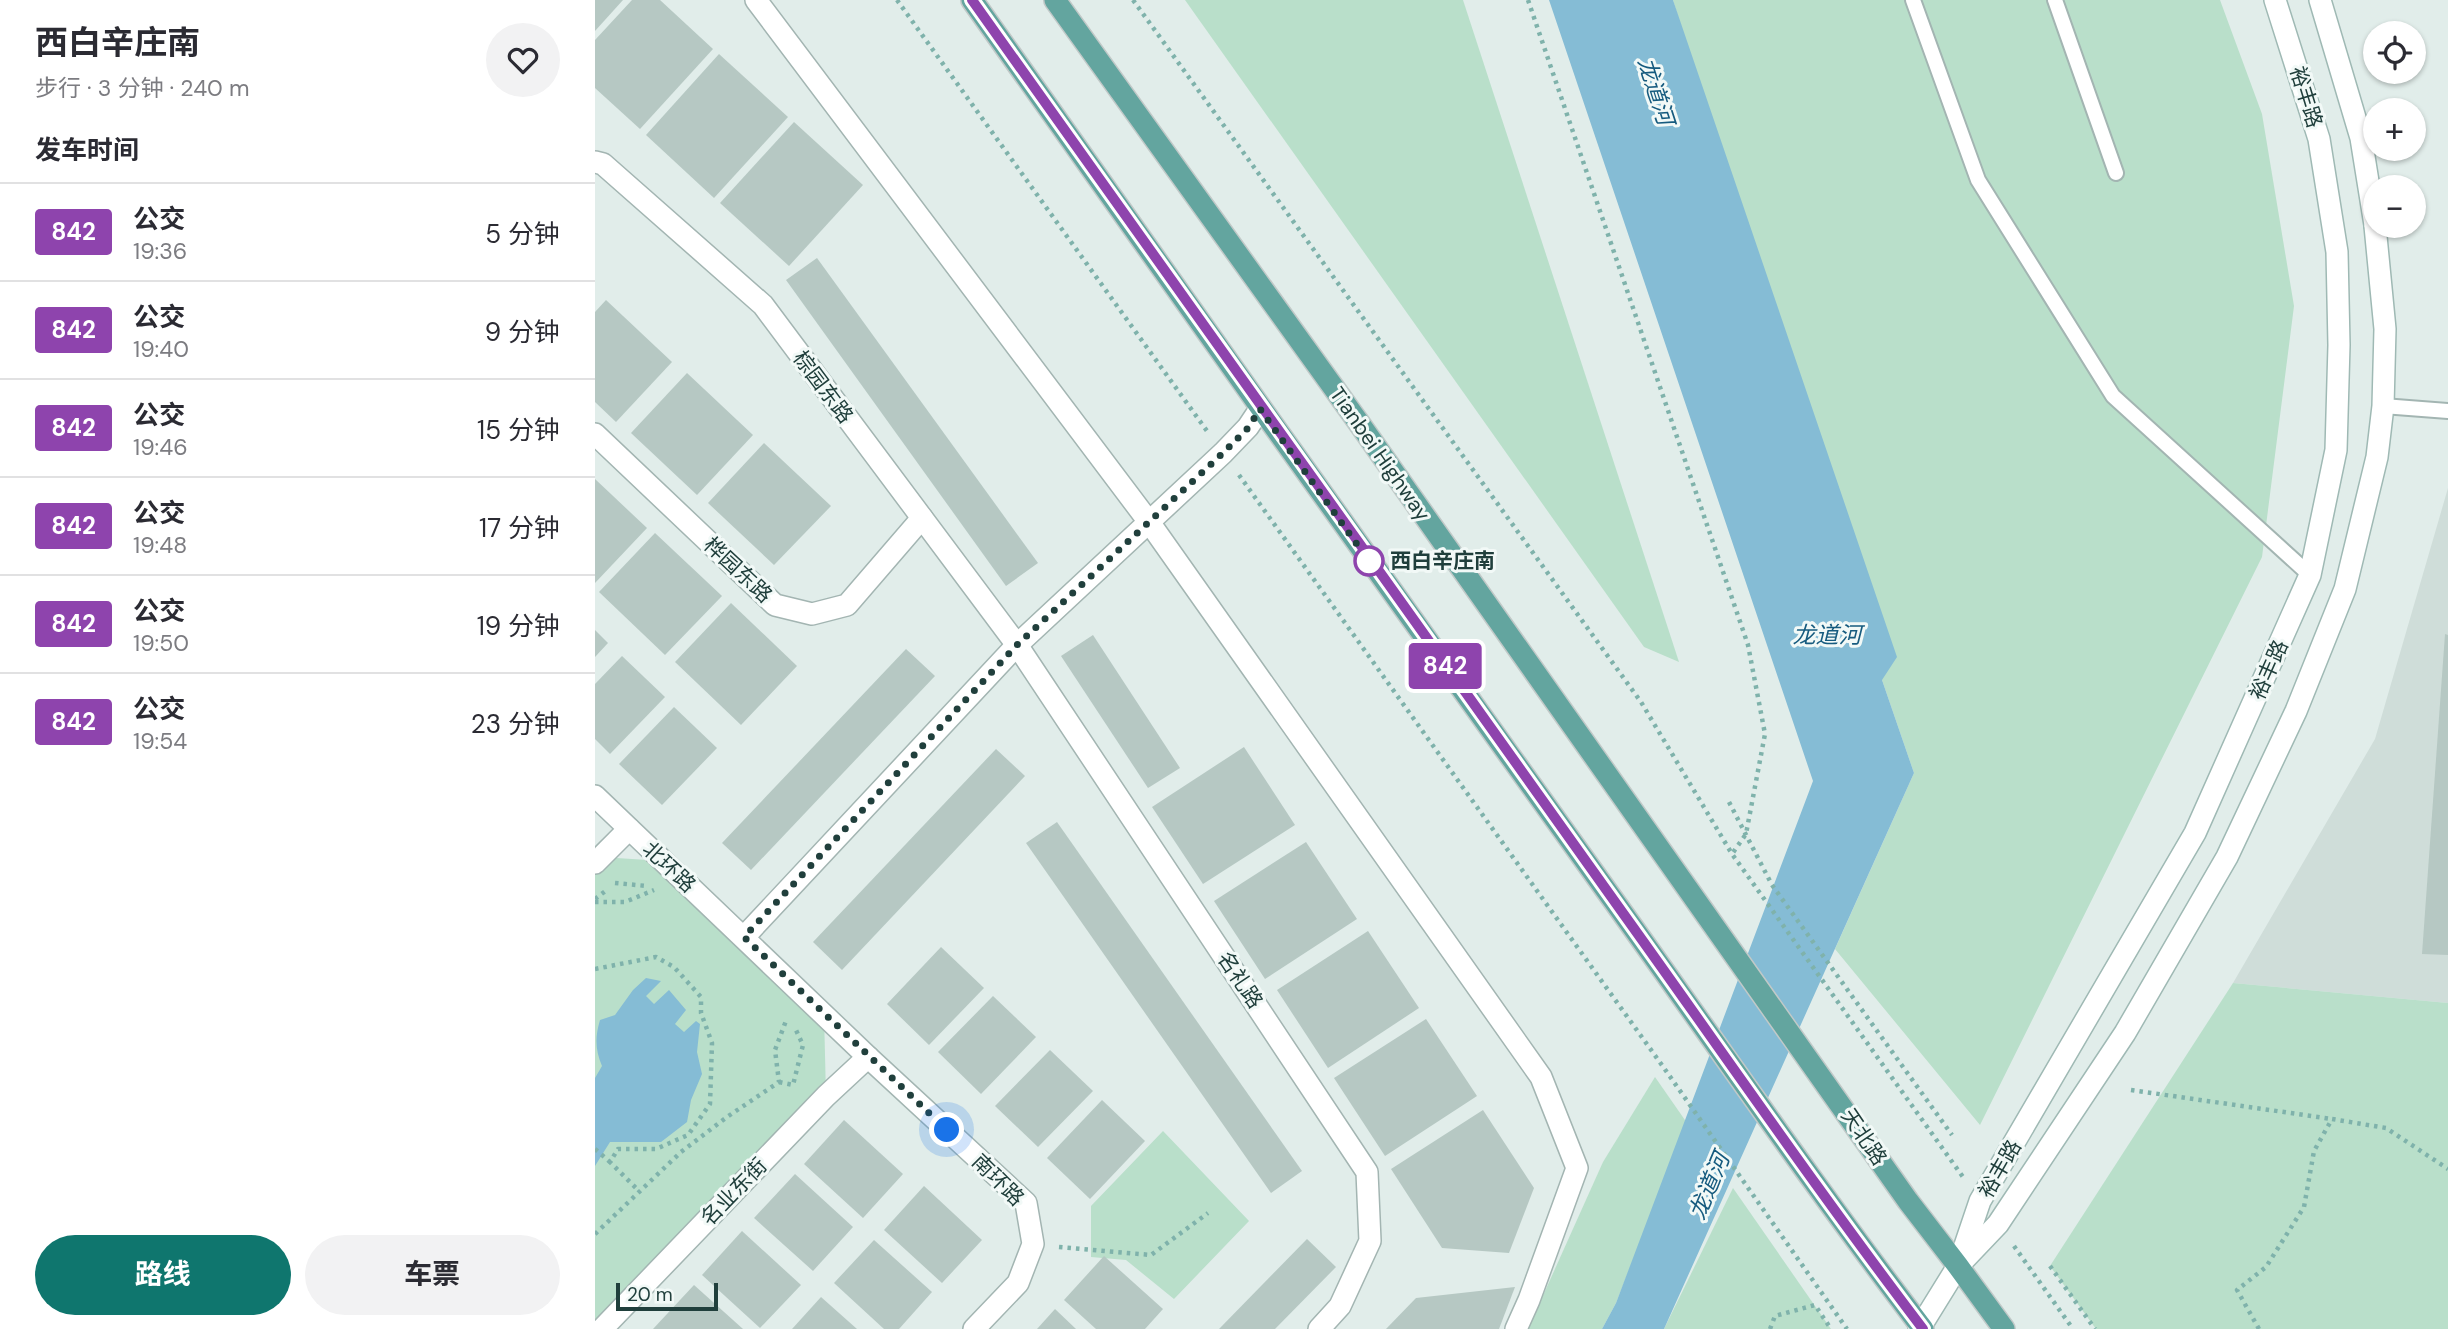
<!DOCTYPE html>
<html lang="zh">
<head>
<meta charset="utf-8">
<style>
  body { margin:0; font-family:"DM Sans","Noto Sans SC",sans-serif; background:#f2f2f3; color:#2b2b33; height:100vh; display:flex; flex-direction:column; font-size:26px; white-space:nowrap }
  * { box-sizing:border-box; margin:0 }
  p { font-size:23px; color:#7c7c81 }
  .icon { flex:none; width:38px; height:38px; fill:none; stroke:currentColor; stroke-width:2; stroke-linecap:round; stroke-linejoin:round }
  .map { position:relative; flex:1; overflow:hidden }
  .side { display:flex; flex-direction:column; background:#fff; width:595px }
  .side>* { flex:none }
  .badge { padding:0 14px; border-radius:5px; font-size:24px; line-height:46px }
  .tools { position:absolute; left:1768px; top:21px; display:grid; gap:14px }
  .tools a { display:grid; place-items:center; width:63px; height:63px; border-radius:50%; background:#fff; box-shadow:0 2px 5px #0004; font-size:35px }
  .scale { position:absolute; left:21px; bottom:18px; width:102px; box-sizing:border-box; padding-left:7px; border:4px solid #203f3c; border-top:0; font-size:19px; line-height:24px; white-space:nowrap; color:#203f3c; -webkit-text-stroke:5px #f2f9f7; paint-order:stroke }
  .you { position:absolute; width:35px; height:35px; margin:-18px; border:5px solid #fff; border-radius:50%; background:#1a73e8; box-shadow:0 0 0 10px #1a73e833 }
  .map>.badge { position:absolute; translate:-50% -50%; box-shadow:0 0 0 4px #fff }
  h2 { padding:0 35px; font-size:26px; line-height:63px }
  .round { display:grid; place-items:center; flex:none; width:74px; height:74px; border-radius:37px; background:#f2f2f3 }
  .head { display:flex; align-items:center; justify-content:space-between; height:119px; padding:0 35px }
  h1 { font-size:33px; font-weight:700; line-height:52px }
  .primary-button { display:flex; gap:14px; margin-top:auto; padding:14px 35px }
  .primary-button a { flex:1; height:80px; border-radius:42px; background:#0f766e; color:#fff; font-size:28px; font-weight:700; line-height:80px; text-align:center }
  .primary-button a+a { background:#f2f2f3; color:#2b2b33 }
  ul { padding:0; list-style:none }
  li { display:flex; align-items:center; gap:21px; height:98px; padding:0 35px; border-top:2px solid #e1e1e2 }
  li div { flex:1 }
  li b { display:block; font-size:26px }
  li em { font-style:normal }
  li .badge { min-width:77px; font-weight:700; text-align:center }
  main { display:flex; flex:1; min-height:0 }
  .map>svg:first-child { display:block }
  .built { fill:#cfddd9 }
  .green { fill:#b9dfca }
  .water { fill:#85bcd5 }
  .building { fill:#b6c8c3 }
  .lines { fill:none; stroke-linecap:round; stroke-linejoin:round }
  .lane-casing { stroke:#a3b5b2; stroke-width:18 }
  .street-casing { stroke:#a3b5b2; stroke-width:24 }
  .secondary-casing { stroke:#9fb9b4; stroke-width:24 }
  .primary-casing { stroke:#c1c9c8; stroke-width:24 }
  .path { stroke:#7fb2ab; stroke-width:4.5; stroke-dasharray:3.5 5; stroke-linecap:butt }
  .lane { stroke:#fff; stroke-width:14 }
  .street { stroke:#fff; stroke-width:21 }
  .secondary { stroke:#fff; stroke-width:21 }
  .primary { stroke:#63a59f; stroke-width:21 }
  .line-casing { stroke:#fff; stroke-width:16 }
  .line { stroke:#8e44ad; stroke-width:10 }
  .walk { stroke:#203f3c; stroke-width:7; stroke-dasharray:0 12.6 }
  .stop-dot { fill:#fff; stroke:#8e44ad; stroke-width:3.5 }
  .labels { text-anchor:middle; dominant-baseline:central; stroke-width:6; stroke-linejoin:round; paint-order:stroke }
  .street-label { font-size:21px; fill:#203f3c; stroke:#f2f9f7 }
  .stop-label { font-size:21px; font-weight:bold; fill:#203f3c; stroke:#f2f9f7; text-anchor:start }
  .water-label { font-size:23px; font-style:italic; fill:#165b7f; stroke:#f2f9f7 }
</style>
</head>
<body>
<main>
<section class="side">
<div class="head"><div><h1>西白辛庄南</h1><p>步行 · 3 分钟 · 240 m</p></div><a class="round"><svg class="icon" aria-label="heart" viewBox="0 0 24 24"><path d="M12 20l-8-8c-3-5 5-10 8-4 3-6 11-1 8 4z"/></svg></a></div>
<h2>发车时间</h2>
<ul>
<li><span class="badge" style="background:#8e44ad;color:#fff">842</span><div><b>公交</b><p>19:36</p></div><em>5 分钟</em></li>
<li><span class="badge" style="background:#8e44ad;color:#fff">842</span><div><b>公交</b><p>19:40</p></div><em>9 分钟</em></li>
<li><span class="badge" style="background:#8e44ad;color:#fff">842</span><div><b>公交</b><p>19:46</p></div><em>15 分钟</em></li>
<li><span class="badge" style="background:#8e44ad;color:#fff">842</span><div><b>公交</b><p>19:48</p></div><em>17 分钟</em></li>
<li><span class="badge" style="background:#8e44ad;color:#fff">842</span><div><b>公交</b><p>19:50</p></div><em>19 分钟</em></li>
<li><span class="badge" style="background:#8e44ad;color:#fff">842</span><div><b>公交</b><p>19:54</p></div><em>23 分钟</em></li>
</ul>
<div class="primary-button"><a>路线</a><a>车票</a></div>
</section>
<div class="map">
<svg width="1853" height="1329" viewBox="0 0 1853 1329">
  <rect width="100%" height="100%" fill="#e1edea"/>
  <path class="built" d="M1853 488V1003L1638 983 1780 739Z"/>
  <g class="green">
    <path d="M590 0H868L1084 662 1049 647Z"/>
    <path d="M1078 0H1625L1667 114 1699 306 1667 557 1385 1125 1240 949 1319 773 1287 680Z"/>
    <path d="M6 857 68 861 229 1013 231 1096 0 1329V863Z"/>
    <path d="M1638 983 1853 1003V1329H1501L1455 1266Z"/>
    <path d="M1060 1077 1092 1123 1021 1303 1007 1329H933L1008 1162Z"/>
    <path d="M568 1131 654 1221 579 1299 531 1260 496 1257V1206Z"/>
    <path d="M1138 1188 1236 1329H1069Z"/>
  </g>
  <g class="water">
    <path d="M954 0H1078L1302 657 1287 680 1319 773 1069 1329H1007L1021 1303 1218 781Z"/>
    <path d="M51 978 66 981 51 996 59 1004 74 990 91 1010 80 1024 89 1032 101 1021 105 1024 102 1052 107 1074 96 1100 92 1122 66 1142H15L0 1166V1078L7 1066C0 1049 0 1037 5 1020L20 1015 38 990Z"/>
  </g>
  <g class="building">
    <path d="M0 0H28L0 31Z"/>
    <path d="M37 0H65L118 49 45 129 0 88V40Z"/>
    <path d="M124 54 193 117 119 198 51 135Z"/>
    <path d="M199 122 268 185 194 266 125 203Z"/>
    <path d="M222 258 443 563 411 586 191 280Z"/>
    <path d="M11 300 77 362 21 422 0 402V312Z"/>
    <path d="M92 373 158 435 102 495 36 433Z"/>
    <path d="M169 443 236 506 179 565 113 503Z"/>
    <path d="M0 479 52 528 0 583Z"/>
    <path d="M60 533 127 596 70 655 4 592Z"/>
    <path d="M136 603 202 666 146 725 80 662Z"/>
    <path d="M0 630 13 643 0 657Z"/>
    <path d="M1850 634 1853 635V955L1827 954Z"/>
    <path d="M498 635 585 768 553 788 466 656Z"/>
    <path d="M311 649 340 676 156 870 127 843Z"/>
    <path d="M27 656 70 697 15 754 0 739V684Z"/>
    <path d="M79 707 122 748 67 805 24 764Z"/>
    <path d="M649 747 700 825 608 884 557 807Z"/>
    <path d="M401 749 430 776 247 970 218 942Z"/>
    <path d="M462 822 707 1171 676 1193 431 843Z"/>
    <path d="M711 842 762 919 670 979 619 901Z"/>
    <path d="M773 931 824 1008 733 1068 682 990Z"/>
    <path d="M346 947 389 988 334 1045 292 1004Z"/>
    <path d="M398 996 441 1037 386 1094 343 1052Z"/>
    <path d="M831 1019 882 1096 790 1156 739 1078Z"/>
    <path d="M455 1050 498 1091 443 1147 400 1106Z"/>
    <path d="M507 1100 550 1141 495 1199 452 1158Z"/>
    <path d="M888 1110 939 1188 914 1253 847 1248 796 1169Z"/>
    <path d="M249 1120 308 1174 268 1218 209 1164Z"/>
    <path d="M200 1174 258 1227 218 1271 159 1218Z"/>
    <path d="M329 1186 387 1240 347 1283 289 1230Z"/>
    <path d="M147 1231 206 1285 165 1328 107 1275Z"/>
    <path d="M712 1239 741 1267 680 1329H624Z"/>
    <path d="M279 1240 337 1292 304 1329H289L239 1283Z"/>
    <path d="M509 1256 568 1309 550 1329H501L469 1300Z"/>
    <path d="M99 1285 148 1329H58Z"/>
    <path d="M920 1287 904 1329H791L821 1298Z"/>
    <path d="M226 1297 262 1329H197Z"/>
    <path d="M460 1309 481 1329H442Z"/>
  </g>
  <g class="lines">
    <g class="lane-casing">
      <g id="lane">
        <path d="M1318 0 1383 180 1518 396 1715 575"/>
        <path d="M1460 0 1521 173"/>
        <path d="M1788 406 1853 411"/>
      </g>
    </g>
    <g class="street-casing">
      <g id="street">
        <path d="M161 0 554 522 946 1077 982 1168 934 1300 921 1329"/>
        <path d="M0 162 8 164 168 305 422 645 772 1172 775 1241 745 1306 724 1329"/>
        <path d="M0 434 180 605 217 614 252 605 327 518"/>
        <path d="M0 796 273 1057 431 1203 438 1244 423 1283 379 1329"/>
        <path d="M0 863 34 829"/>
        <path d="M149 937 422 645 628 453 653 427 665 409"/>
        <path d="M7 1329 231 1096 273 1057"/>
      </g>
    </g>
    <g class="secondary-casing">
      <g id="secondary">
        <path d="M1725 0 1766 138 1780 225"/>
        <path d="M1363 1266 1385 1201 1600 833 1715 575 1741 450 1744 345 1742 252 1724 139 1680 0"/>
        <path d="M1324 1329 1363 1266 1403 1224 1530 1033 1632 857 1701 711 1750 589 1782 457 1788 406 1790 329 1780 226"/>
      </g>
    </g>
    <g class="primary-casing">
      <g id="primary">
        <path d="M377 0C587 298 798 594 1011 890 1116 1036 1218 1185 1328 1329"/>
        <path d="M460 0 764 423 1313 1201 1363 1266 1409 1329"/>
      </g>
    </g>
    <g class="path">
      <path d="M302 0 612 431"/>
      <path d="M538 0 1046 702 1137 854 1368 1177"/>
      <path d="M933 0 1153 645 1170 734 1151 834 1137 854"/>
      <path d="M644 475 1069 1068 1252 1329"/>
      <path d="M1134 802 1177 885 1357 1135"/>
      <path d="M20 883 52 886"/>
      <path d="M0 899 13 889"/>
      <path d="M0 902H30L59 890"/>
      <path d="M0 969 61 957 79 967 106 997V1013L117 1043 115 1104 93 1135 61 1149H23L15 1162 44 1191"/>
      <path d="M184 1082 198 1085 208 1045 200 1028"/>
      <path d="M1536 1090 1737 1119"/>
      <path d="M0 1149 15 1162"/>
      <path d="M0 1234 86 1152 132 1117 184 1082 180 1050 192 1018"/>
      <path d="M1419 1246 1478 1329"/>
      <path d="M464 1247 556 1255 613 1213"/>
      <path d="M1455 1266 1500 1329"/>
      <path d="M1175 1329 1180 1316 1220 1305 1236 1329"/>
      <path d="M1664 1329 1642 1290 1671 1267 1709 1207 1719 1151 1737 1119 1791 1128 1853 1169"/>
    </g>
    <use href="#lane" class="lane"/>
    <use href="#street" class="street"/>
    <use href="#secondary" class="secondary"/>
    <use href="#primary" class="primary"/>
  </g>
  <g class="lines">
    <g class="line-casing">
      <path id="line" d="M377 0C594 306 811 612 1030 916 1129 1054 1225 1194 1328 1329"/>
    </g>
    <use href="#line" class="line"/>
    <path class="walk" d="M352 1130 149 937 422 645 628 453 653 428 665 409 774 561"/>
  </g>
  <circle class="stop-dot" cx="774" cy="561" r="14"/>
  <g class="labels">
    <g class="street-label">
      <text transform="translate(1711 97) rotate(73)">裕丰路</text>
      <text transform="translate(228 387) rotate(53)">棕园东路</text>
      <text transform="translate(785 454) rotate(55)">Tianbei Highway</text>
      <text transform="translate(143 570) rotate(43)">桦园东路</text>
      <text transform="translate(1674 670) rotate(-66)">裕丰路</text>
      <text transform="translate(74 867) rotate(43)">北环路</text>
      <text transform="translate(645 980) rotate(56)">名礼路</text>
      <text transform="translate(1269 1137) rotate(56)">天北路</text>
      <text transform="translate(1405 1169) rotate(-60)">裕丰路</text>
      <text transform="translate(403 1180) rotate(45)">南环路</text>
      <text transform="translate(139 1192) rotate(-46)">名业东街</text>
    </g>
    <g class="stop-label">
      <text x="795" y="561">西白辛庄南</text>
    </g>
    <g class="water-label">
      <text transform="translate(1061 91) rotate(72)">龙道河</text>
      <text x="1232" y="635">龙道河</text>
      <text transform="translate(1114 1186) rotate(-67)">龙道河</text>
    </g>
  </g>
</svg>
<div class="tools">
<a><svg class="icon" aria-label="locate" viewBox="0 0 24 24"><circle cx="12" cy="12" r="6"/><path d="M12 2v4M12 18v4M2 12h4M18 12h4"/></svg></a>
<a>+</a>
<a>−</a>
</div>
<div class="scale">20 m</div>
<div class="you" style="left:352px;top:1130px"></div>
<b class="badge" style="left:850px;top:666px;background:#8e44ad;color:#fff">842</b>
</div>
</main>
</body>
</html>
